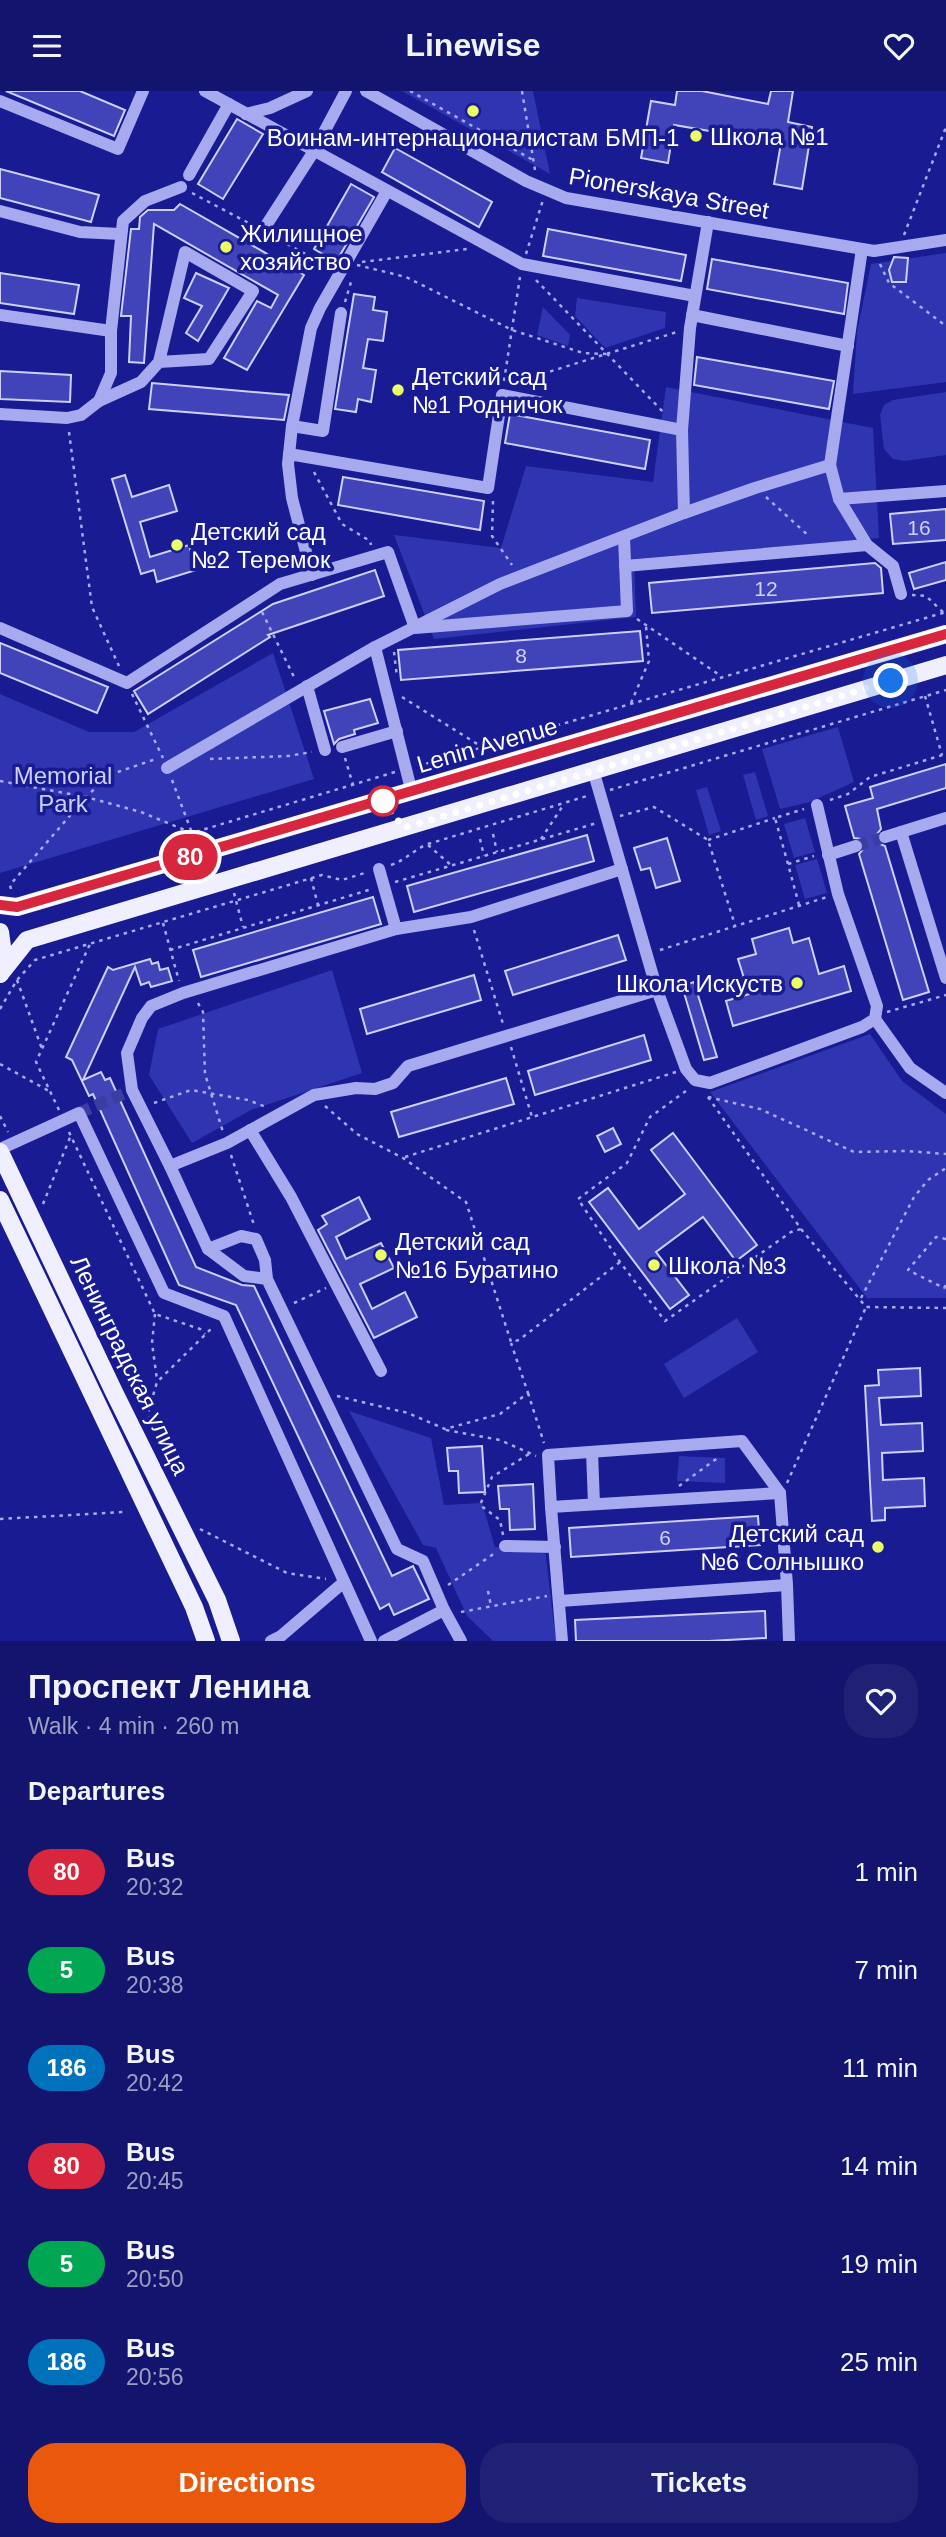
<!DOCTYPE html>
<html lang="en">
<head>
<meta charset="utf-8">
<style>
  body { margin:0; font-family:Helvetica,sans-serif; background:#1f2175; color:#f1f3f6; height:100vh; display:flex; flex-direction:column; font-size:26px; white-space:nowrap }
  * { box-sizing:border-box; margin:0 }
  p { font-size:23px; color:#9c9ec2 }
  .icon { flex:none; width:38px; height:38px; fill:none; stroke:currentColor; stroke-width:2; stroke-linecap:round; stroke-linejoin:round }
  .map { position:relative; height:1550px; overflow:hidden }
  .sheet { display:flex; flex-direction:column; background:#12146d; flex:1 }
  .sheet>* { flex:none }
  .badge { padding:0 14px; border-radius:23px; font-size:24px; line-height:46px }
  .you { position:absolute; width:35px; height:35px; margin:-18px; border:5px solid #fff; border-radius:50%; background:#1a73e8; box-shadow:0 0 0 10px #1a73e833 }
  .map>.badge { position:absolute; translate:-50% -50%; box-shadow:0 0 0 4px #fff }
  h2 { padding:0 28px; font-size:26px; line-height:63px }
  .round { display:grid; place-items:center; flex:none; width:74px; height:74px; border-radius:28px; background:#1f2175 }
  .overview { display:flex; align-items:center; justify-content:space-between; height:119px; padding:0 28px }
  h1 { font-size:33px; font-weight:600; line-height:52px }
  .button { display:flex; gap:14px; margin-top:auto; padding:14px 28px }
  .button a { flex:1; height:80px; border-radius:28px; background:#ea580c; color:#fff; font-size:28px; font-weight:600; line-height:80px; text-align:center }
  .button a+a { background:#1f2175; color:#f1f3f6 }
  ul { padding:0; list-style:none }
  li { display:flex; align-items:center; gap:21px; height:98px; padding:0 28px }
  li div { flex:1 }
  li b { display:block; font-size:26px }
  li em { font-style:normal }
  li .badge { min-width:77px; font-weight:700; text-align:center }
  header { display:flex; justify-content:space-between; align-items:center; height:91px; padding:0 28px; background:#12146d; font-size:32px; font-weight:600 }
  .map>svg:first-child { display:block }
  .green { fill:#2f34b0 }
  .building { fill:#4144b9; stroke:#cdcffb; stroke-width:2 }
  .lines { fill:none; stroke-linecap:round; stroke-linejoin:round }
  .minor-tunnel { stroke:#3b3da2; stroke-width:12; stroke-dasharray:12 6; stroke-linecap:butt }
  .path { stroke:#a7aaef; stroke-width:2.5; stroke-dasharray:3.5 5; stroke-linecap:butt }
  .minor { stroke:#a7aaef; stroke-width:12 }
  .major { stroke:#f0efff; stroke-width:18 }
  .line-casing { stroke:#fff; stroke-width:16 }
  .line { stroke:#d7263d; stroke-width:10 }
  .walk { stroke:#fff; stroke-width:7; stroke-dasharray:0 12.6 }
  .poi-dot { fill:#ecff65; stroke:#181b91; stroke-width:2.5 }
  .stop-dot { fill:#fff; stroke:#d7263d; stroke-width:3.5 }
  .labels { text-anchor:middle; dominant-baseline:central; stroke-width:7; stroke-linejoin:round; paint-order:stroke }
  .number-label { font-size:21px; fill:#d0d0ee }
  .poi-label { font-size:24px; fill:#fff; stroke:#181b91; text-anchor:start }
  .street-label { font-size:24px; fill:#fff; stroke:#181b91 }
  .park-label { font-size:24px; fill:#cdcffb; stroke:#181b91 }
</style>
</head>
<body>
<header><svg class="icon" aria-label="menu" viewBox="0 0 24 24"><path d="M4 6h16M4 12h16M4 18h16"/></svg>Linewise<svg class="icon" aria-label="heart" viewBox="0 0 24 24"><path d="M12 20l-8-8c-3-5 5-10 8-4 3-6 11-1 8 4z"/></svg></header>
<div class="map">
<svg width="946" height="1550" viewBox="0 0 946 1550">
  <rect width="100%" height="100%" fill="#181b91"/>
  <g class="green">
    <path d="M402 0H533L550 83Z"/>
    <path d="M946 162V291L853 303 857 241 871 173Z"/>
    <path d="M577 207 666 221 665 237 605 257 575 225Z"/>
    <path d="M543 216 570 244 568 255 537 244Z"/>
    <path d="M666 296 873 337 879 447 634 468 636 526 434 548 394 444 501 457 526 375 653 391Z"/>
    <path d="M946 301V364L905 370 893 368 884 358 880 324 884 314 893 309Z"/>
    <path d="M273 562 314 688 0 782V603L89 641H134Z"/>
    <path d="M838 636 854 691 810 711 780 718 762 658Z"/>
    <path d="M755 681 768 725 756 729 743 684Z"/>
    <path d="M707 696 721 740 709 744 696 699Z"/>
    <path d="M805 727 815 761 794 767 784 733Z"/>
    <path d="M817 768 827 802 805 808 795 774Z"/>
    <path d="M332 879 362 982 251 1019 192 1052 149 984 158 938Z"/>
    <path d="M870 943 902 990 946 1023V1207H867L710 1001Z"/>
    <path d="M737 1227 758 1261 684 1307 664 1273Z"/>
    <path d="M349 1320 431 1347 444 1414 482 1412 495 1456 545 1459 556 1550H493L467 1525 436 1457 423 1454Z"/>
    <path d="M679 1365 725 1367V1392L677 1390Z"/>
  </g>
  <g class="building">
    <path d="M6 0H80L125 19 114 45Z"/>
    <path d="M677 0H702L768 13 771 0H793L788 31 812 36 802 98 774 93 781 52 674 34 668 72 641 67 651 10 675 14Z"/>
    <path d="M237 28 263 43 223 108 198 93Z"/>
    <path d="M395 57 492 111 479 136 382 81Z"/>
    <path d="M0 78 99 104 91 131 0 107Z"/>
    <path d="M351 93 374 106 336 171 314 158Z"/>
    <path d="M180 113 304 184 247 279 224 267 257 210 271 217 278 204 154 133 144 272 129 271 131 225H121L131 138H139L140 126 148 119H174Z"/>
    <path d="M548 138 686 164 681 190 543 165Z"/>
    <path d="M894 166 908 167 906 191H892L889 179Z"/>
    <path d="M712 168 848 192 844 223 707 198Z"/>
    <path d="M0 182 79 194 74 223 0 212Z"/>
    <path d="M196 182 229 197 198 250 186 242 202 215 184 207Z"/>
    <path d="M354 203 375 206 373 219 387 221 383 250 368 248 363 277 376 279 371 311 358 308 356 321 335 318Z"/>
    <path d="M697 266 834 290 829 318 694 294Z"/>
    <path d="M0 280 71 284 70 311 0 308Z"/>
    <path d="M152 292 277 303 289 304 284 329 149 318Z"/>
    <path d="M510 323 650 349 645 378 505 352Z"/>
    <path d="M125 384 132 406 169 394 177 420 140 431 150 466 189 454 196 479 157 491 154 479 141 483 112 388Z"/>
    <path d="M343 386 484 410 480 439 338 414Z"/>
    <path d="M946 418V449L893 453 890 423Z"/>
    <path d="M946 471V489L914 498 909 482Z"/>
    <path d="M875 472 881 477 883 502 652 522 649 492Z"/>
    <path d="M375 479 384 505 268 544 270 546 148 623 134 600 273 513Z"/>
    <path d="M640 540 643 570 401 589 398 559Z"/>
    <path d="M0 552 108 596 97 622 0 582Z"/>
    <path d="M370 608 378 632 354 639 355 643 339 648 334 653 324 620Z"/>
    <path d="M946 673V697L877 718 881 738 877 743V748L880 753 885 755 929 901 903 909 859 763 864 757V753L861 748 854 747 845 715 873 707 870 696Z"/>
    <path d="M587 744 594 770 414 821 407 795Z"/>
    <path d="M667 747 680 790 656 797 650 777 641 779 634 757Z"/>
    <path d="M373 806 381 833 201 886 193 859Z"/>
    <path d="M789 837 793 852 809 847 819 883 844 875 851 900 733 935 726 910 749 903 738 868 756 863 752 848Z"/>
    <path d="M618 844 626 869 513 904 505 880Z"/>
    <path d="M150 868 152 873 158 871 160 879 168 877 172 890 151 896 149 891 141 894 135 876 83 989 101 981 105 989 110 987 196 1176 242 1194 254 1195 392 1485 413 1475 429 1508 394 1524 389 1513 380 1518 236 1214 179 1194 93 1003 89 1005 72 969 66 966 108 876 113 879Z"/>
    <path d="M474 884 481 909 367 943 360 918Z"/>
    <path d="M694 891 717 966 704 969 682 895Z"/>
    <path d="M644 944 651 969 535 1004 528 980Z"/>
    <path d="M506 987 514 1013 399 1046 391 1021Z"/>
    <path d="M613 1037 621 1053 605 1061 597 1045Z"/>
    <path d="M673 1042 757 1154 736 1170 703 1126 656 1161 689 1204 670 1218 589 1111 608 1097 639 1138 685 1103 651 1059Z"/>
    <path d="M359 1106 370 1128 336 1146 346 1168 381 1152 394 1177 360 1193 372 1218 405 1201 417 1226 374 1247 318 1139 327 1133 322 1125Z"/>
    <path d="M920 1277 921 1305 879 1307 881 1334 922 1332 923 1360 882 1362 883 1389 924 1387 925 1415 885 1417V1429L872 1430 865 1295 879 1294 878 1279Z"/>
    <path d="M482 1355 485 1401 459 1402 458 1380H449L447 1357Z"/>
    <path d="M533 1393 535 1438 510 1439 509 1418H500L498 1395Z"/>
    <path d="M758 1425 760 1454 571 1466 569 1437Z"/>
    <path d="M765 1520 766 1547 709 1550H576L575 1529Z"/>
  </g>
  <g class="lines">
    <g class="minor-tunnel">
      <path d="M856 755 885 746"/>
      <path d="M79 1022 132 999"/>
    </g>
    <g class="path">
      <path d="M410 0 533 69"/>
      <path d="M522 0 535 79"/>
      <path d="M192 102 254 135"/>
      <path d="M904 144 946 36"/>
      <path d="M272 145 328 175"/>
      <path d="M526 163 543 109"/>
      <path d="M362 171 467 158"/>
      <path d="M880 173 889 192 946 235"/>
      <path d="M357 174 406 186 512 239 583 262 606 263"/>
      <path d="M536 189 665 323"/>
      <path d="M345 211 351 191"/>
      <path d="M504 290 520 186"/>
      <path d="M530 295 542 283 677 241"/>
      <path d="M69 341 92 516 119 575"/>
      <path d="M314 381 342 433 370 450 371 454"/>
      <path d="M766 406 810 446"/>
      <path d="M493 410 492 445 512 474"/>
      <path d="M912 504 926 505 946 524"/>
      <path d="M262 521 295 588"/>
      <path d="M637 528 721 585"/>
      <path d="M394 561 397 586"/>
      <path d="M132 603 163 667"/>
      <path d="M925 605 942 664"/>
      <path d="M402 606 482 656"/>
      <path d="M631 612 649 570 646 535"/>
      <path d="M345 667 353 694"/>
      <path d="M210 668 288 665 312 661"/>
      <path d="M418 675 946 521"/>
      <path d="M172 689 192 742"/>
      <path d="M0 690 86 706 141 721 192 742 395 681"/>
      <path d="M610 699 946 599"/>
      <path d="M830 709 848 703 870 686 946 663"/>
      <path d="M620 725 654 716 708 749 735 834"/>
      <path d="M493 743 497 761"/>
      <path d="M480 748 484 765"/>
      <path d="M541 748 564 713"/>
      <path d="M708 749 775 727"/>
      <path d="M428 754 452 775"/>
      <path d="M788 773 775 727 804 718"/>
      <path d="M391 774C406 769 413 759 428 753L587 705"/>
      <path d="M311 787 318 814"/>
      <path d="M395 791 597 732"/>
      <path d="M11 798 10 794 86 706 109 684 156 668"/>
      <path d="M234 802 243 836"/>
      <path d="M799 814 788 773 814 765"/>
      <path d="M163 832 179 890"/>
      <path d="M474 839 503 933"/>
      <path d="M170 859 372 798"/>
      <path d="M660 859 827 806"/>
      <path d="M17 889 42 958"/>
      <path d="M198 912 203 921 205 983 223 1041"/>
      <path d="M0 918 17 889 35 869 322 784 342 789 368 781"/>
      <path d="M887 921 946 904"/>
      <path d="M511 956 532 1026"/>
      <path d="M0 973 49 1000"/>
      <path d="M686 1000 650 1026 627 1072 578 1108 620 1171 665 1230 791 1141 801 1138"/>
      <path d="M708 1006 801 1138 866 1216 946 1217"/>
      <path d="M708 1006 760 1018 854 1061 907 1060 946 1063"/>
      <path d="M154 1012 191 999 248 1009 266 1016"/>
      <path d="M325 1015 357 1043 403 1067 466 1111 511 1251 519 1249 620 1171"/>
      <path d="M59 1019 36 971 90 853"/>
      <path d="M0 1025 8 1041"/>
      <path d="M69 1041 155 1223 200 1238 205 1243"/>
      <path d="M231 1064 254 1134"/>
      <path d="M405 1066 676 981"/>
      <path d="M43 1113 71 1044"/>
      <path d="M946 1148 936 1146 908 1179 944 1197 946 1194"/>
      <path d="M861 1207 914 1106 928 1089 946 1077"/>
      <path d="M294 1212 326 1197"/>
      <path d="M155 1223 152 1252 157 1289"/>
      <path d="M110 1252 137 1310"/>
      <path d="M528 1302 544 1352"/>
      <path d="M337 1305 408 1322 445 1338 500 1323 528 1302 511 1252"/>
      <path d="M446 1339 500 1349 536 1365"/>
      <path d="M173 1383 168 1363 148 1322 157 1291 214 1235"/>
      <path d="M787 1392 866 1216"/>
      <path d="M679 1395 719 1366"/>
      <path d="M0 1428 124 1421"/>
      <path d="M200 1438 287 1482 326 1488"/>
      <path d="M503 1444 500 1429 480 1414 492 1386 529 1363"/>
      <path d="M448 1494 495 1462"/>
      <path d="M488 1500 491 1515"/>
      <path d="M461 1521 547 1505"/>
    </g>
    <g class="minor">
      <path d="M205 0 522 173 695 205"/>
      <path d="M366 0 526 90 566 107 874 160 946 149"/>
      <path d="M0 10 118 58 143 0"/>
      <path d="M246 23 270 17 307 0"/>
      <path d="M189 84 229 13"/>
      <path d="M0 120 80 141 120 143"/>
      <path d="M267 133 314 60 346 0"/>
      <path d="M0 224 111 240"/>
      <path d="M692 224 848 255"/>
      <path d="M99 310 141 291 159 271 209 268 253 200 185 161 159 271"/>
      <path d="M0 323 67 327 81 324 99 310 111 282V240L123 130 145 110 181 96"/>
      <path d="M292 335 323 340 341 222"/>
      <path d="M289 363 488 397 502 304 682 339"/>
      <path d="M830 374 862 158"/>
      <path d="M839 408 867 454 893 475 901 503"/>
      <path d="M684 422 682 339 690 237 708 131"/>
      <path d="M625 475 867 454"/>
      <path d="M312 484 292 407 288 373 292 335 311 237 320 217 387 100"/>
      <path d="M0 537 127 592 280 493 388 461 415 537 627 520 624 446"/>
      <path d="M307 595 325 659"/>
      <path d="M342 656 397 640"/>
      <path d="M167 677 375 556"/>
      <path d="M593 679 657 899 686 978 695 989 710 992 862 936 875 928 877 915 838 803 817 714"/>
      <path d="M412 702 375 556 500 493 684 422 755 397 830 374 839 408 946 400"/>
      <path d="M946 727 901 741 946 887"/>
      <path d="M885 746 901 741"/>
      <path d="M828 764 856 755"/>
      <path d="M379 778 396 838"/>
      <path d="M875 928 910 977 946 1002"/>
      <path d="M250 1039 291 1106 381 1280"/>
      <path d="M0 1058 79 1022 164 1202 224 1225 371 1550"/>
      <path d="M170 1075 227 1052 314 1004 356 997 375 998 393 992 408 975 657 899"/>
      <path d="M208 1158 241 1145 256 1148 265 1169 267 1188"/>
      <path d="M592 1361 594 1413"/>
      <path d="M551 1416 548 1364 742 1350 780 1402 787 1494 789 1550"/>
      <path d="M505 1455 555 1456"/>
      <path d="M560 1510 787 1494"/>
      <path d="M271 1550 281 1545 344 1491"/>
      <path d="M384 1550 444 1519"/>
      <path d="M461 1550 444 1519 423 1470 397 1458 267 1188 244 1185 208 1158 170 1075 132 999 127 962 142 927 151 915 183 902 396 838 471 826 622 778"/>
      <path d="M562 1550 551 1416 780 1402"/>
    </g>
    <g class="major">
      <path d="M0 814 17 816 946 543"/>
      <path d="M0 841 3 863 0 883"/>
      <path d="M0 883 27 849 946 574"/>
      <path d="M0 1061 114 1301 217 1509 231 1550"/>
      <path d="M0 1109 194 1516 206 1550"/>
    </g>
  </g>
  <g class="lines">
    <g class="line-casing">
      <path id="line" d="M0 814 17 816 946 543"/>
    </g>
    <use href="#line" class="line"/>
    <path class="walk" d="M383 710 404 737 891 590"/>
  </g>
  <g class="poi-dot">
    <circle cx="473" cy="20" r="7"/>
    <circle cx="696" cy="45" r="7"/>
    <circle cx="226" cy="156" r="7"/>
    <circle cx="398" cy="299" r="7"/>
    <circle cx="177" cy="454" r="7"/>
    <circle cx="797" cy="892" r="7"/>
    <circle cx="381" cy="1164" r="7"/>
    <circle cx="654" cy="1174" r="7"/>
    <circle cx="878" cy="1456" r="7"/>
  </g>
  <circle class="stop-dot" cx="383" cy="710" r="14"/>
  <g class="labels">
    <g class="number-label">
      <text x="919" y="436">16</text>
      <text x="766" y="497">12</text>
      <text x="521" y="564">8</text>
      <text x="665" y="1446">6</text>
    </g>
    <g class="poi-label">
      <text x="710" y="45">Школа №1</text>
      <text x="473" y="46" text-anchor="middle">Воинам-интернационалистам БМП-1</text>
      <text x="240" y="142">Жилищное<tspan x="240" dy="28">хозяйство</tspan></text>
      <text x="412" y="285">Детский сад<tspan x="412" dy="28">№1 Родничок</tspan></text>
      <text x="191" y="440">Детский сад<tspan x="191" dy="28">№2 Теремок</tspan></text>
      <text x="783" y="892" text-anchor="end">Школа Искуств</text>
      <text x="395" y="1150">Детский сад<tspan x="395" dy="28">№16 Буратино</tspan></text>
      <text x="668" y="1174">Школа №3</text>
      <text x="864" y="1442" text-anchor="end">Детский сад<tspan x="864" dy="28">№6 Солнышко</tspan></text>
    </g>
    <g class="street-label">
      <text transform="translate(669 102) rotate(10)">Pionerskaya Street</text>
      <text transform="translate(487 654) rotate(-16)">Lenin Avenue</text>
      <text transform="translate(130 1274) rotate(64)">Ленинградская улица</text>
    </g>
    <g class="park-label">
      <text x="63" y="684">Memorial<tspan x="63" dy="28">Park</tspan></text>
    </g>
  </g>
</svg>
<div class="you" style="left:891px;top:590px"></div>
<b class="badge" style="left:190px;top:766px;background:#d7263d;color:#fff">80</b>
</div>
<section class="sheet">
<div class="overview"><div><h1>Проспект Ленина</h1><p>Walk · 4 min · 260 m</p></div><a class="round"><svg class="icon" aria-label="heart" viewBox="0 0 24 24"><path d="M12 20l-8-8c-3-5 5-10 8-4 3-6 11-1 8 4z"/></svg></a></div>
<h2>Departures</h2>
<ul>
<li><span class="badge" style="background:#d7263d;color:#fff">80</span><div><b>Bus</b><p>20:32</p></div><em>1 min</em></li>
<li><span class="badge" style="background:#00a651;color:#fff">5</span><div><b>Bus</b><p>20:38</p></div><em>7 min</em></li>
<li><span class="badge" style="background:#0072bc;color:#fff">186</span><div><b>Bus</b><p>20:42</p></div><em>11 min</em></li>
<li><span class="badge" style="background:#d7263d;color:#fff">80</span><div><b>Bus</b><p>20:45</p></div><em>14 min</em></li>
<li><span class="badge" style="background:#00a651;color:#fff">5</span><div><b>Bus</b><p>20:50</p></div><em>19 min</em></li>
<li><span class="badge" style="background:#0072bc;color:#fff">186</span><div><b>Bus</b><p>20:56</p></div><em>25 min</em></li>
</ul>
<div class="button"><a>Directions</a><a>Tickets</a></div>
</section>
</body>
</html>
